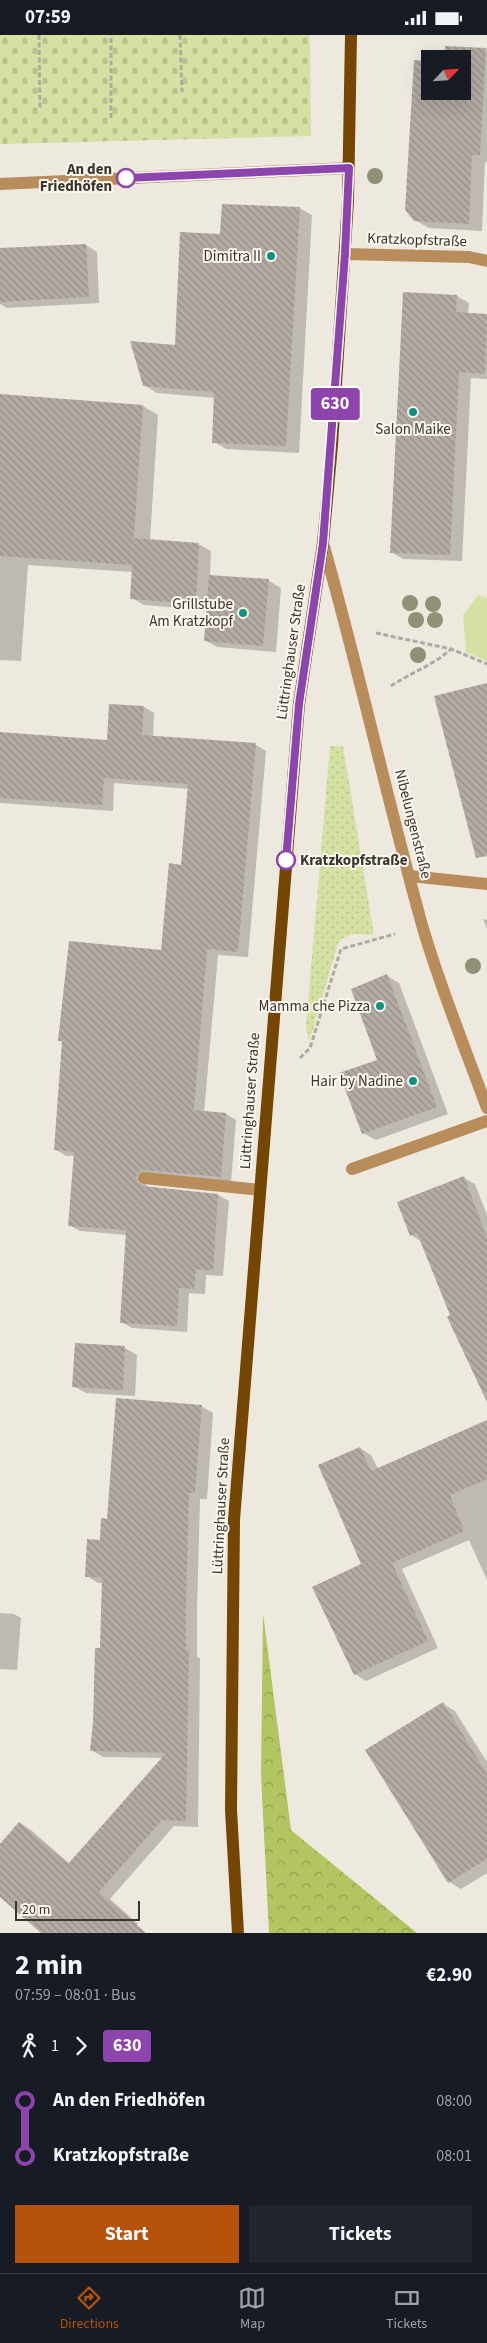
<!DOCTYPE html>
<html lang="en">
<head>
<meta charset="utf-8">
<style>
  body { margin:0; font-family:"Source Sans 3",sans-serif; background:#20242c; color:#f1f3f6; height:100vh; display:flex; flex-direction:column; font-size:19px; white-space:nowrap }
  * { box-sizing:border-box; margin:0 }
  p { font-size:16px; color:#9ea1a6 }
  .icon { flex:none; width:28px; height:28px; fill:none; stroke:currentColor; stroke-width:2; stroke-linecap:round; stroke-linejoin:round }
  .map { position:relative; height:1898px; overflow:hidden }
  .details { display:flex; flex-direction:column; background:#171b24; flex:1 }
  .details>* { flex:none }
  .badge { padding:0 10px; border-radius:4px; font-size:18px; line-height:32px }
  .needle { width:32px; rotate:65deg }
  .tools { position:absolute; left:421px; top:15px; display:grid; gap:10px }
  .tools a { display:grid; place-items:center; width:50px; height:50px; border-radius:0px; background:#171b24; box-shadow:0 5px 20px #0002; font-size:25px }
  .scale { position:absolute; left:15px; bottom:12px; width:125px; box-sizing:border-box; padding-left:5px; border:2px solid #373531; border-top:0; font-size:14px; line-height:18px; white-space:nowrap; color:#373531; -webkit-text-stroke:4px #fcf6ec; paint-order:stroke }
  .map>.badge { position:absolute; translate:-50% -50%; box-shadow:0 0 0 2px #fff }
  .legs { display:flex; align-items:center; gap:8px; height:55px; padding:0 15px; font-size:16px }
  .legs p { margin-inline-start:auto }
  .headline { display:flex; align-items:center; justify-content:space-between; height:85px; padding:0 15px }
  h1 { font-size:28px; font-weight:700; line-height:38px }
  .action { display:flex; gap:10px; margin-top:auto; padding:10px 15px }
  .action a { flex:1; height:58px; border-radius:0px; background:#b45309; color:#fff; font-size:20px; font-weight:700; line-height:58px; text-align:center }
  .action a+a { background:#20242c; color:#f1f3f6 }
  ul { padding:0 15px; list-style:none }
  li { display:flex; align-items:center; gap:18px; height:55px; font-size:19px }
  li i { display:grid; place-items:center; width:8px; height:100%; margin:0 6px; background:currentColor }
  li i::after { content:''; width:12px; height:12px; margin:-6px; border:4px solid; border-radius:50%; background:#171b24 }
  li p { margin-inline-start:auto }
  li:first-child i { background:linear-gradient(#0000 50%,currentColor 0) }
  li:last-child i { background:linear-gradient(currentColor 50%,#0000 0) }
  .status { display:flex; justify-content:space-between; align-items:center; height:35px; padding:0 25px; background:#171b24; direction:ltr }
  .status svg { height:14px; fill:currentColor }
  .dock { display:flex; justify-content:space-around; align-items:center; height:70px; border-top:1px solid #363941; background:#171b24; font-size:14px; color:#9ea1a6 }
  .dock a { display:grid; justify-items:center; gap:2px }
  .dock .current { color:#b45309 }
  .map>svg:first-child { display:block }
  .grass { fill:url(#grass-dots) }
  .forest { fill:url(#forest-crowns) }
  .cemetery { fill:url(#cemetery-stones) }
  .green { fill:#d4e1a3 }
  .shadow { fill:#0003 }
  .building { fill:url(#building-back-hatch) }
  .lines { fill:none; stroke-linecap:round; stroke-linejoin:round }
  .path { stroke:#aeaaa2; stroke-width:3; stroke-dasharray:5 2.5; stroke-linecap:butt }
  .minor { stroke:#b98c5b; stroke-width:12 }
  .major { stroke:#744601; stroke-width:12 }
  .tree { fill:#8f9175 }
  .line-1-casing { stroke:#fff; stroke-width:11 }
  .line-1 { stroke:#8e44ad; stroke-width:8 }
  .stop-1-dot { fill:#fff; stroke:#8e44ad; stroke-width:2.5 }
  .poi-dot { fill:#0c9480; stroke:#fcf6ec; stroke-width:2 }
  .labels { text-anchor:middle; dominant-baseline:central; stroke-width:4; stroke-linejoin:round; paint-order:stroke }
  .stop-label { font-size:15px; font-weight:bold; fill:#373531; stroke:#fcf6ec; text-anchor:end }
  .street-label { font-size:15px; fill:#373531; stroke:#fcf6ec }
  .poi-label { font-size:15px; fill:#373531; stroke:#fcf6ec; text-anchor:end }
</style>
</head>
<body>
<div class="status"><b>07:59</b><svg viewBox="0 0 49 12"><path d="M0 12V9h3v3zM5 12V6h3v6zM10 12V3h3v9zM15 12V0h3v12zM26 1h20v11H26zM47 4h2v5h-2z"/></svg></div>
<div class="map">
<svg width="487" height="1898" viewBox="0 0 487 1898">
  <defs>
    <pattern id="grass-dots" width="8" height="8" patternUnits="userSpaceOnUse" patternTransform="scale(1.25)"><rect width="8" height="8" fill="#d4e1a3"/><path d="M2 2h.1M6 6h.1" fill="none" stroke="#b7c28d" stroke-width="1.8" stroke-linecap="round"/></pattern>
    <pattern id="forest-crowns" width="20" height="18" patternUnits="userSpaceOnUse" patternTransform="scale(1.25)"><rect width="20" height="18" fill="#b2c560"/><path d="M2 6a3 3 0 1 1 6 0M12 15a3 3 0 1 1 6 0" fill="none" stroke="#92a150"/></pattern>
    <pattern id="cemetery-stones" width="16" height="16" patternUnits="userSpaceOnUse" patternTransform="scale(1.25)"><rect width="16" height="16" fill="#d4e1a3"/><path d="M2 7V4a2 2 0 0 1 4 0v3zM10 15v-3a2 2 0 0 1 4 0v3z" fill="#b7c28d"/></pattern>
    <pattern id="building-back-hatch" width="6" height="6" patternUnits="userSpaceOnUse" patternTransform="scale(1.25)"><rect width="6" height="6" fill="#b5aba5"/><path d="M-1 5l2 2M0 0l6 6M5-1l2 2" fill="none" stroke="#948c87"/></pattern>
  </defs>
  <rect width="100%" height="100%" fill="#eee9df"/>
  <path class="grass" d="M330 711H343L374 900C358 899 347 896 338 909L309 1007 306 992Z"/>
  <path class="forest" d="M263 1578 291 1795 417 1898H269L261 1740Z"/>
  <path class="cemetery" d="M0 0H310L311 101 0 109Z"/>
  <path class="green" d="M478 560 487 563V626L466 617 463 580Z"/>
  <g class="shadow">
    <path d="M446 12 487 15V127H485L482 196 429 193 415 185 430 27V56H462V24Z"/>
    <path d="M299 173 312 180 299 418 226 414 214 407 215 363 157 358 144 350Z"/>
    <path d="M86 210 97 217 99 268 7 273 0 269V214Z"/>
    <path d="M457 261 469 268 468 279 487 280V344L471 343 462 526 403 524 391 517Z"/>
    <path d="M0 361 143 371 158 380 150 505 198 509 211 516 210 541 269 546 281 553 276 617 217 612 205 605 207 575 144 570 132 563 133 537 28 530 21 626 0 625Z"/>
    <path d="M144 672 154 678 153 702 256 710 266 716 248 922 218 920 204 1078 226 1079 236 1085 231 1148H146L147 1153 218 1160 229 1166 223 1241 206 1240 205 1259 189 1258 187 1297 132 1293 122 1287 127 1200 80 1196 69 1190 75 1121H66L55 1114 63 1007 59 1005 162 916 183 831 189 754 114 748 113 776 0 768V698L108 706Z"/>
    <path d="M483 884 487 885V894Z"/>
    <path d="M387 941 399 948 448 1079 376 1105 363 1098 378 1026Z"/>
    <path d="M464 1143 475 1149 487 1180V1364L422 1207 411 1200Z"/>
    <path d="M125 1313 137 1320 135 1361 86 1358 73 1351Z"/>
    <path d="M201 1371 213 1378 207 1464H200L197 1576V1622L200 1623 198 1792 174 1791 110 1864 138 1889 130 1898H43L0 1860V1811L20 1788 31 1795 70 1829 163 1723 103 1722 91 1715 101 1615 103 1548H98L87 1541 108 1485Z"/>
    <path d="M487 1387V1545L469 1505 402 1534 438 1613 366 1646 355 1639 363 1530 360 1413 371 1420 378 1434Z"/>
    <path d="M0 1578 14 1579 21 1583 17 1635 0 1634Z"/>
    <path d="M443 1669 455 1676 487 1727V1838L461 1854 449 1847Z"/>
  </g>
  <g class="building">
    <path d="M445 11 486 13 480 120H472L469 189 414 186 405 175 414 25 430 26V56H462V24H444Z"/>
    <path d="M222 169 300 172 286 411 212 408 214 357 143 351 130 306 175 310 180 197 220 199Z"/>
    <path d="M86 209 89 262 0 267V213Z"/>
    <path d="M403 257 457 260 456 277 487 279 485 339 459 337 450 520 390 518Z"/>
    <path d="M0 359 143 370 132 530 0 521Z"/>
    <path d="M134 503 199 508 196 569 130 564Z"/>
    <path d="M209 540 269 544 263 611 204 606Z"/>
    <path d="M487 648V821L476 823 434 661Z"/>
    <path d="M109 669 144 671 142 700 256 708 238 917 207 914 194 1075 226 1078 221 1142 145 1135 140 1136 136 1142 137 1147 143 1151 218 1159 213 1236 196 1234 194 1254 179 1253 177 1291 120 1288 126 1195 68 1191 74 1117 54 1115 62 1006H58L69 906 161 915 169 828 181 830 188 749 104 743 102 770 0 763V697L107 705Z"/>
    <path d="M387 939 437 1072 362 1099 339 1038 377 1025 351 954Z"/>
    <path d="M464 1141 487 1203V1367L447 1282 450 1280 417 1198 410 1201 397 1167Z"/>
    <path d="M75 1308 125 1311 123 1355 72 1352Z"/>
    <path d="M116 1363 202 1370 195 1458H189L186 1569V1615H189L186 1786 162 1785 99 1857 146 1898H41L0 1862V1809L19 1787 68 1829 166 1718 90 1716 93 1687 95 1613H100L102 1542H85L87 1504 100 1505 101 1483 107 1484Z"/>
    <path d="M487 1385V1444L450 1460 464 1496 392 1528 428 1606 354 1640 312 1552 361 1529 318 1430 360 1412 371 1436Z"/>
    <path d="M443 1667 487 1739V1824L448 1848 365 1715Z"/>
  </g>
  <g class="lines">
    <g class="path">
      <path d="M39 0 40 74"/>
      <path d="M180 0 182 57"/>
      <path d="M111 83V0"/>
      <path d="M376 598 451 614 487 629"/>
      <path d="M391 651C410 638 434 630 451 614"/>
      <path d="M300 1023 310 1013 341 914 395 899"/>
    </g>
    <g class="minor">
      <path d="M0 149 349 133"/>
      <path d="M345 219 469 222 487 226"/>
      <path d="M323 508C359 635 387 764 422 890 440 952 465 1013 487 1073"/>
      <path d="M410 841 487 849"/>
      <path d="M352 1134 487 1086"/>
      <path d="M144 1143 260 1155"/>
    </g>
    <path class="major" d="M238 1898 231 1775 234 1485 299 669 323 508 332 410 348 166 351 0"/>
  </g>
  <g class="tree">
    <circle cx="375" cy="141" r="8"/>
    <circle cx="410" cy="568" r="8"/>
    <circle cx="433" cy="569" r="8"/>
    <circle cx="416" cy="585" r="8"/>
    <circle cx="435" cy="585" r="8"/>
    <circle cx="418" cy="620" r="8"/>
    <circle cx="473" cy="931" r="8"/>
  </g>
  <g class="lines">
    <g class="line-1-casing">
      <path id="line-1" d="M126 143 349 133 345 219 323 508 299 669 286 825"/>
    </g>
    <use href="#line-1" class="line-1"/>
  </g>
  <g class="stop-1-dot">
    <circle cx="126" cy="143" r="9"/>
    <circle cx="286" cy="825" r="9"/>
  </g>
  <g class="poi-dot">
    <circle cx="271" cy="221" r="5"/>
    <circle cx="413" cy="377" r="5"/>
    <circle cx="243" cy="578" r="5"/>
    <circle cx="380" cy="971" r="5"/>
    <circle cx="413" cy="1046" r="5"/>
  </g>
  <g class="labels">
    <g class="stop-label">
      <text x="112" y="134">An den<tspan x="112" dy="17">Friedhöfen</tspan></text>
      <text x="300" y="825" text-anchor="start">Kratzkopfstraße</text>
    </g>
    <g class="street-label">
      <text transform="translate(417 205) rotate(2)">Kratzkopfstraße</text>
      <text transform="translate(291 617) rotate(-82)">Lüttringhauser Straße</text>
      <text transform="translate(413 789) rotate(76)">Nibelungenstraße</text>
      <text transform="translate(250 1066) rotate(-86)">Lüttringhauser Straße</text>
      <text transform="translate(221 1471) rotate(-87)">Lüttringhauser Straße</text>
    </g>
    <g class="poi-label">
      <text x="261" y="221">Dimitra II</text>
      <text x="413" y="394" text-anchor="middle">Salon Maike</text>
      <text x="233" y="569">Grillstube<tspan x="233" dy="17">Am Kratzkopf</tspan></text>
      <text x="370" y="971">Mamma che Pizza</text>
      <text x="403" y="1046">Hair by Nadine</text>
    </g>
  </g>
</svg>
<div class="tools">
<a><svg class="needle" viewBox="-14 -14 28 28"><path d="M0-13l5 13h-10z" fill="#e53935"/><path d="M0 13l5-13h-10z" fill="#9ea1a6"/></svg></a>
</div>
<div class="scale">20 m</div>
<b class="badge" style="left:335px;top:369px;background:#8e44ad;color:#fff">630</b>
</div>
<section class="details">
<div class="headline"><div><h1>2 min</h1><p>07:59 – 08:01 · Bus</p></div><b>€2.90</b></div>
<div class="legs"><svg class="icon" aria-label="walk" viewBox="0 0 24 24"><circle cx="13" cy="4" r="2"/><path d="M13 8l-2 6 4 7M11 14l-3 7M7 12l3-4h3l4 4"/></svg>1<svg class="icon" aria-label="forward" viewBox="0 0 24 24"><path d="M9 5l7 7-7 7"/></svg><b class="badge" style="background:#8e44ad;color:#fff">630</b></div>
<ul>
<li><i style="color:#8e44ad"></i><b>An den Friedhöfen</b><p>08:00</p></li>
<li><i style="color:#8e44ad"></i><b>Kratzkopfstraße</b><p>08:01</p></li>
</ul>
<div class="action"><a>Start</a><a>Tickets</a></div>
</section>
<nav class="dock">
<a class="current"><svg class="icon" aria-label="directions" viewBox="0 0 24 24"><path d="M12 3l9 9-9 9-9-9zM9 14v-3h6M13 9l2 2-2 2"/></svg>Directions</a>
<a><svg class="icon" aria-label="map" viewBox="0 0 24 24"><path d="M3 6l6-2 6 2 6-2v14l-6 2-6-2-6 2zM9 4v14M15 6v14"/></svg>Map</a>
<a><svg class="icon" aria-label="tickets" viewBox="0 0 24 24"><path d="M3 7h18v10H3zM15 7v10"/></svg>Tickets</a>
</nav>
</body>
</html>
